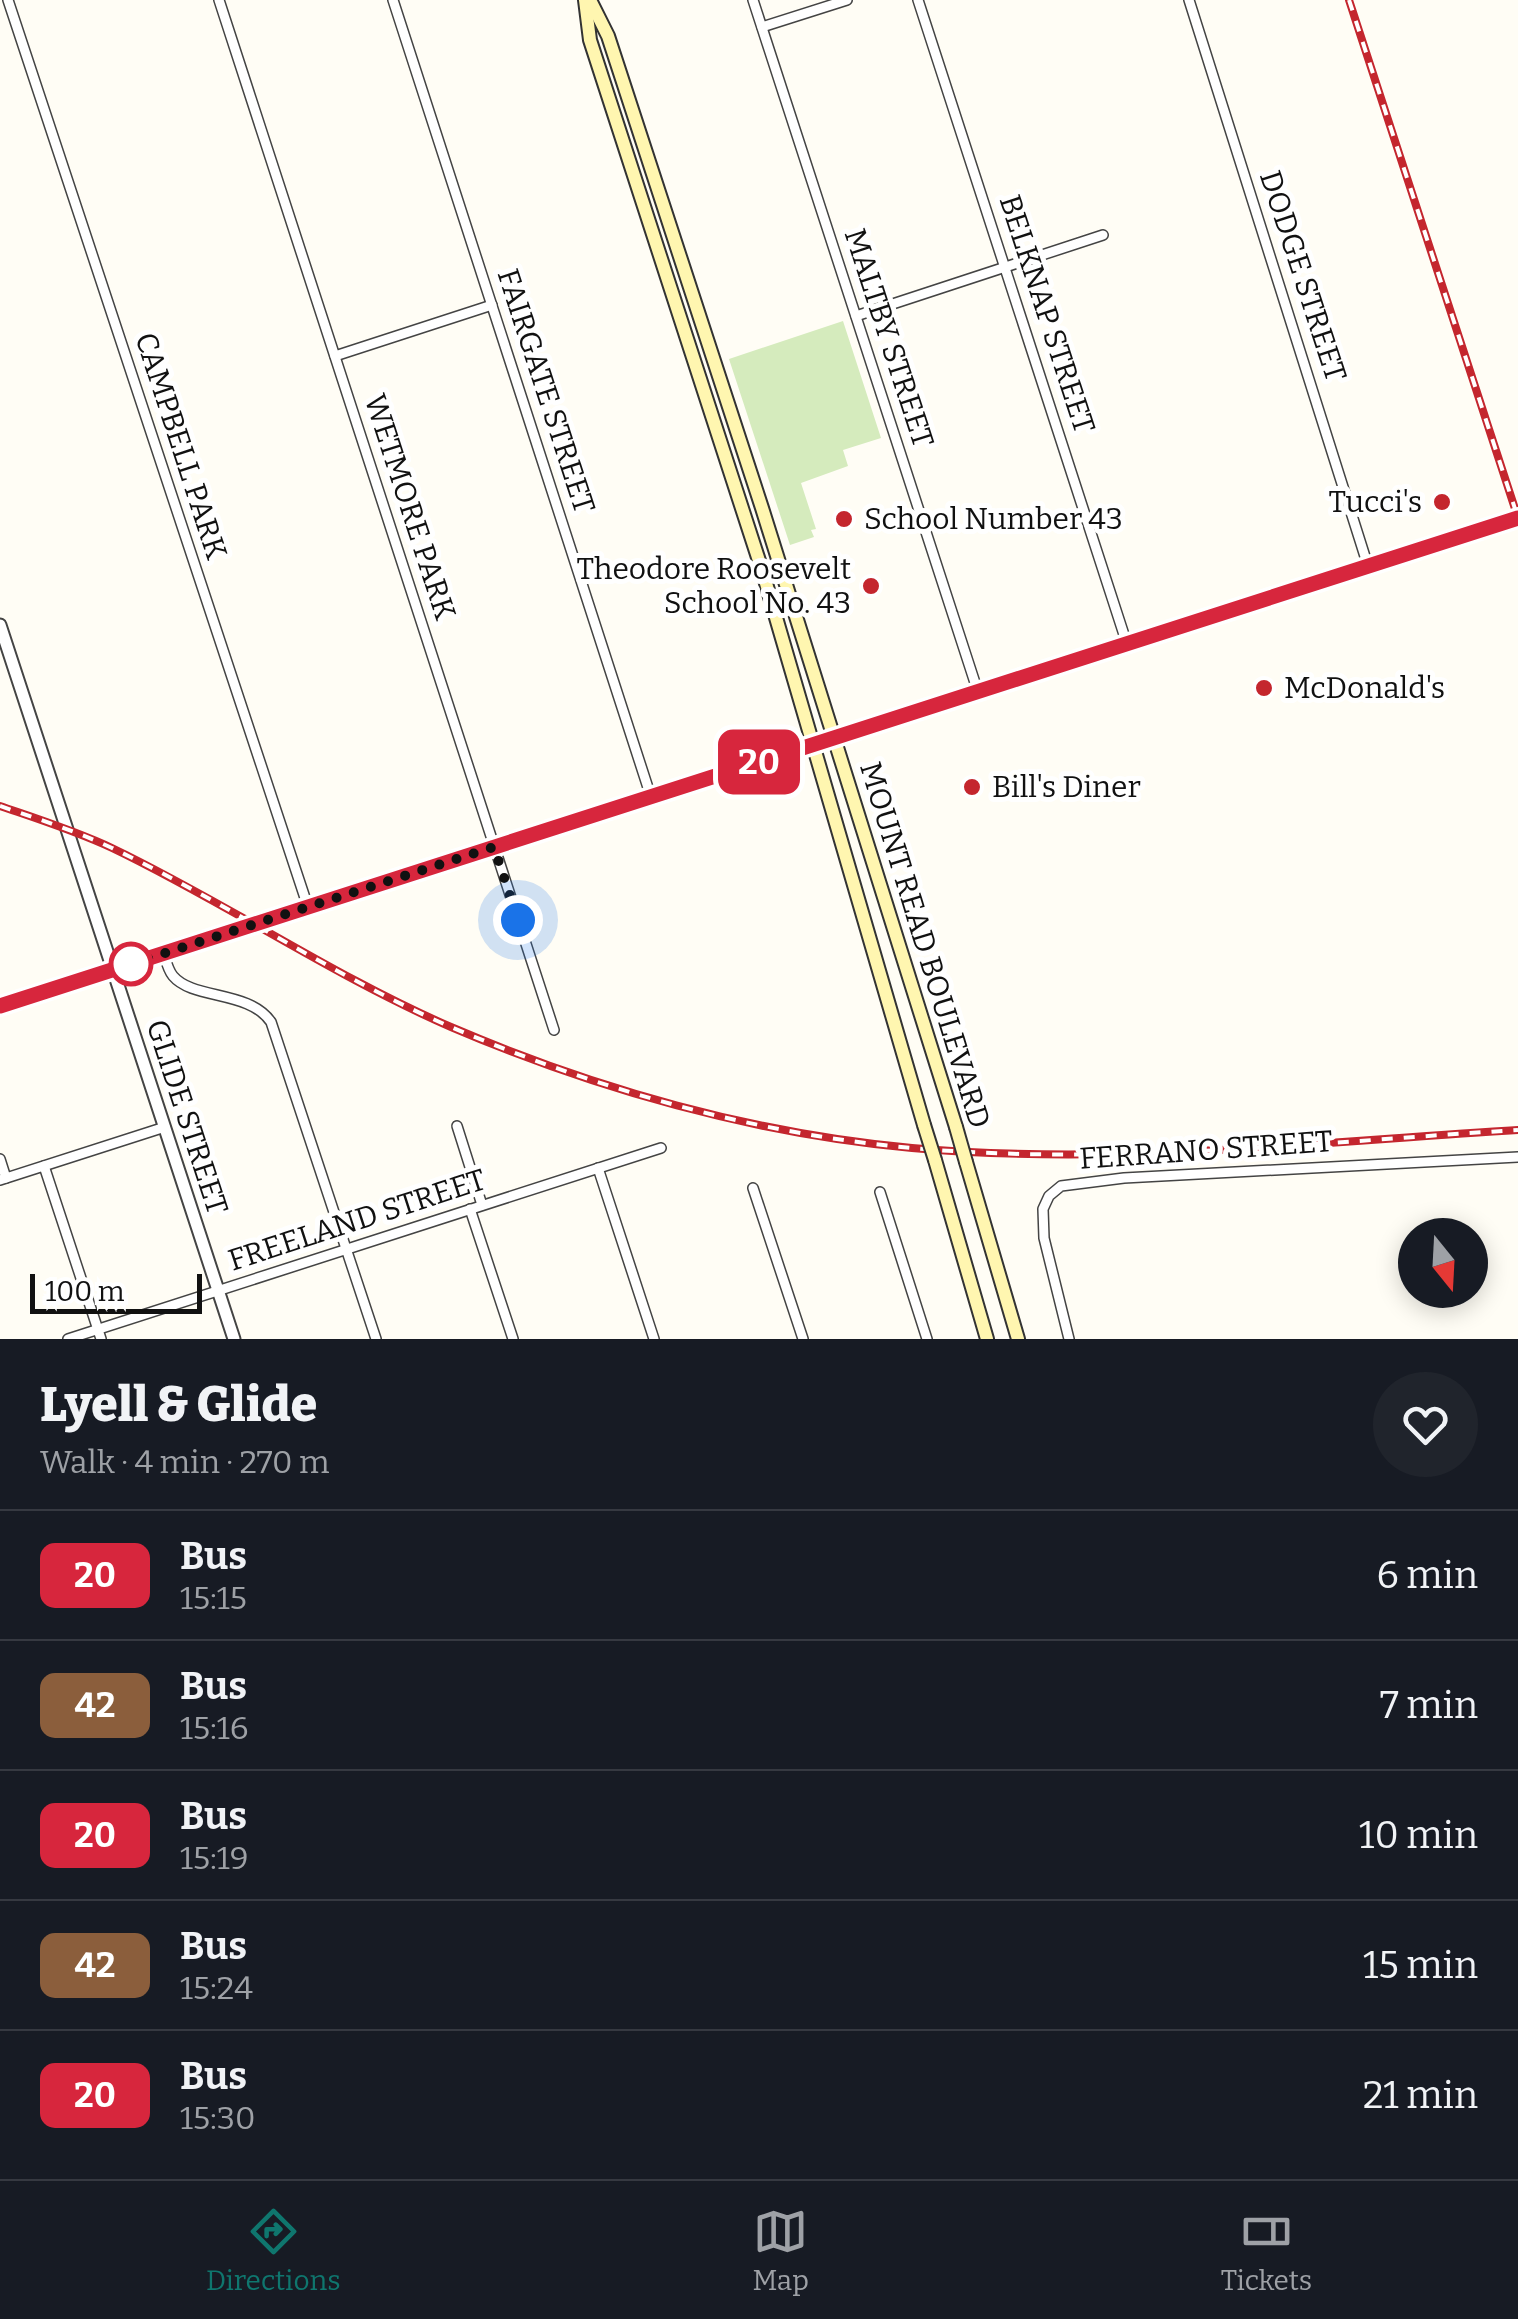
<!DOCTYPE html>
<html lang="en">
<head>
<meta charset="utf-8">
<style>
  body { margin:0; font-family:Bitter,serif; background:#20242c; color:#f1f3f6; height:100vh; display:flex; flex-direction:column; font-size:38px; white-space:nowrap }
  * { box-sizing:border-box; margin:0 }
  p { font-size:32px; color:#9ea1a6 }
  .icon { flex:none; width:55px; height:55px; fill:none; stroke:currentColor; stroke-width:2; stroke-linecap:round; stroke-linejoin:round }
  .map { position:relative; height:1339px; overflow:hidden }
  .drawer { display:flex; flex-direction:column; background:#171b24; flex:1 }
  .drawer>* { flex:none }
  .badge { padding:0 20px; border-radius:15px; font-size:35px; line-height:65px }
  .needle { width:65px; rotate:162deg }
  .tools { position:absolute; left:1398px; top:1218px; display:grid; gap:20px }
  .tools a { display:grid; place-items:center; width:90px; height:90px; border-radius:50%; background:#171b24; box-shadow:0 5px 25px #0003; font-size:50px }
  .scale { position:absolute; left:30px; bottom:25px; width:172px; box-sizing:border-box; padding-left:10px; border:5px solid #111; border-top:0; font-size:28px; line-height:35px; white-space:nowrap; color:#111; -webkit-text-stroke:8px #fff; paint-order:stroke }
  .you { position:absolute; width:50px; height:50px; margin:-25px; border:8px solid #fff; border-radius:50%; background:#1a73e8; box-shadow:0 0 0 15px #1a73e833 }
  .map>.badge { position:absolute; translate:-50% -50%; box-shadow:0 0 0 5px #fff }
  .round { display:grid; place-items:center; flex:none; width:105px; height:105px; border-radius:52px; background:#20242c }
  .headline { display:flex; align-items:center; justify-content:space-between; height:170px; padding:0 40px }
  h1 { font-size:48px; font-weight:800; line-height:75px }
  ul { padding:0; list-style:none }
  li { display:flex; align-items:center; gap:30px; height:130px; padding:0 40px; border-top:2px solid #363941 }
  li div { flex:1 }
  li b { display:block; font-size:38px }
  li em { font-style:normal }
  li .badge { min-width:110px; font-weight:700; text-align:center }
  .dock { display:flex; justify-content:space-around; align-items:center; height:140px; border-top:2px solid #363941; background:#171b24; font-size:28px; color:#9ea1a6 }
  .dock a { display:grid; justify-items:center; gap:5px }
  .dock .current { color:#0f766e }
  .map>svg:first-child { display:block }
  .green { fill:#d5ebbd }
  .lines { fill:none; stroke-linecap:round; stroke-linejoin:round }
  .minor-casing { stroke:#444; stroke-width:12 }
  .tertiary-casing { stroke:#444; stroke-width:15 }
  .secondary-casing { stroke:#333; stroke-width:16 }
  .primary-casing { stroke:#222; stroke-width:19 }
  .minor { stroke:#fff; stroke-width:9 }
  .tertiary { stroke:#fff; stroke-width:11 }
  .secondary { stroke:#fff6b0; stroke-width:12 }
  .primary { stroke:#f9d66b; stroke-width:15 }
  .rail-casing { stroke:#c4262e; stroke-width:8 }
  .rail { stroke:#fff; stroke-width:4; stroke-dasharray:11; stroke-linecap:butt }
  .secondary-bridge-casing { stroke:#333; stroke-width:16; stroke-linecap:butt }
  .secondary-bridge { stroke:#fff6b0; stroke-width:12 }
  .line-casing { stroke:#fff; stroke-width:22 }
  .line { stroke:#d7263d; stroke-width:15 }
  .walk { stroke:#111; stroke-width:10; stroke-dasharray:0 18 }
  .poi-dot { fill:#c4262e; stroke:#fff; stroke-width:4 }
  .stop-dot { fill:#fff; stroke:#d7263d; stroke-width:5 }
  .labels { text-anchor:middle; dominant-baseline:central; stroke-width:10; stroke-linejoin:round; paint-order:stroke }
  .street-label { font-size:30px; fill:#111; stroke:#fff }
  .poi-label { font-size:30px; fill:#111; stroke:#fff; text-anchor:start }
</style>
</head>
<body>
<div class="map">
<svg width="1518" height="1339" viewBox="0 0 1518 1339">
  <rect width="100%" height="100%" fill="#fffdf5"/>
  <path class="green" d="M843 321 881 438 843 450 848 466 801 483 816 529 811 530 814 537 790 545 729 359Z"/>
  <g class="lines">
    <g class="minor-casing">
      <g id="minor">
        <path d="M8 0 308 907"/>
        <path d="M219 0 554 1030"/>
        <path d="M393 0 651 797"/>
        <path d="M753 0 978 692"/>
        <path d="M918 0 1127 644"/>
        <path d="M1189 0 1368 566"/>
        <path d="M762 27 847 0"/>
        <path d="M856 316 1103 235"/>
        <path d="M335 356 492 305"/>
        <path d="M164 954C166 961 168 970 173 976 193 1000 249 990 271 1022L376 1339"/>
        <path d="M457 1126 482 1205"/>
        <path d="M0 1159 6 1178"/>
        <path d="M44 1166 101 1339"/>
        <path d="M598 1168 654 1339"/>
        <path d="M0 1180 165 1127"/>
        <path d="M753 1188 803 1339"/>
        <path d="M880 1192 927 1339"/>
        <path d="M470 1209 513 1339"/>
        <path d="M68 1339 661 1148"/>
        <path d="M1069 1339 1044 1238 1043 1209 1049 1196 1061 1186 1124 1178 1518 1157"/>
      </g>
    </g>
    <g class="tertiary-casing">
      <path id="tertiary" d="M0 625 234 1339"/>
    </g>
    <g class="secondary-casing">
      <g id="secondary">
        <path d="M585 0 590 40 763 573 924 1125"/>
        <path d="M590 0 608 36 762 508 956 1127"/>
        <path d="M935 1160 987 1339"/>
        <path d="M966 1162 1018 1339"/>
      </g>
    </g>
    <g class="primary-casing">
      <path id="primary" d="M0 1006 1518 518"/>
    </g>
    <use href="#minor" class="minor"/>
    <use href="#tertiary" class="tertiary"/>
    <use href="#secondary" class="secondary"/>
    <use href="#primary" class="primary"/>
    <g class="rail-casing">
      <g id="rail">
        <path d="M1349 0 1518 518"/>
        <path d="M0 806C38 819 76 831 112 848 227 903 333 976 451 1027 596 1089 755 1134 912 1148 1113 1166 1317 1142 1518 1130"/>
      </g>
    </g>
    <use href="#rail" class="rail"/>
    <g class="secondary-bridge-casing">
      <g id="secondary-bridge">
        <path d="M924 1125 935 1160"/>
        <path d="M956 1127 966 1162"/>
      </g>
    </g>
    <use href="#secondary-bridge" class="secondary-bridge"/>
  </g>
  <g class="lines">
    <g class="line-casing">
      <path id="line" d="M0 1006 1518 518"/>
    </g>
    <use href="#line" class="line"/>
    <path class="walk" d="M131 964 494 847 518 920"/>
  </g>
  <g class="poi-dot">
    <circle cx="1442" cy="502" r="10"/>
    <circle cx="844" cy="519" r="10"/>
    <circle cx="871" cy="586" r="10"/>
    <circle cx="1264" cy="688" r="10"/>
    <circle cx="972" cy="787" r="10"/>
  </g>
  <circle class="stop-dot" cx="131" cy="964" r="20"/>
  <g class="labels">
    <g class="street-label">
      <text transform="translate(1303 276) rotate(72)">DODGE STREET</text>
      <text transform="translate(1047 314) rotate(72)">BELKNAP STREET</text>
      <text transform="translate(889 338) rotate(72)">MALTBY STREET</text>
      <text transform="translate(546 391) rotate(72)">FAIRGATE STREET</text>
      <text transform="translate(181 446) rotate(72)">CAMPBELL PARK</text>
      <text transform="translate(410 507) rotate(72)">WETMORE PARK</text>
      <text transform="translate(925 945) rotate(73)">MOUNT READ BOULEVARD</text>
      <text transform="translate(187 1117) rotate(72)">GLIDE STREET</text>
      <text transform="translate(1206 1150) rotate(-4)">FERRANO STREET</text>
      <text transform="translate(357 1220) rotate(-18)">FREELAND STREET</text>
    </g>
    <g class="poi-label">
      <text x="1422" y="502" text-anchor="end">Tucci's</text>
      <text x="864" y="519">School Number 43</text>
      <text x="851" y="569" text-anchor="end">Theodore Roosevelt<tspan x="851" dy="34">School No. 43</tspan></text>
      <text x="1284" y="688">McDonald's</text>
      <text x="992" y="787">Bill's Diner</text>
    </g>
  </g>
</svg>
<div class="tools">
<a><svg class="needle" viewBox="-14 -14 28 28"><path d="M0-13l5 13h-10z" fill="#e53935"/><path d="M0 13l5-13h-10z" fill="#9ea1a6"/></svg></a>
</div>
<div class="scale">100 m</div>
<div class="you" style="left:518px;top:920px"></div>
<b class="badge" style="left:759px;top:762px;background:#d7263d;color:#fff">20</b>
</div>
<section class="drawer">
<div class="headline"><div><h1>Lyell &amp; Glide</h1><p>Walk · 4 min · 270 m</p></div><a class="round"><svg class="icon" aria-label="heart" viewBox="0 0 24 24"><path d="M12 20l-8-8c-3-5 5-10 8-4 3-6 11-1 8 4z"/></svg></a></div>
<ul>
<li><span class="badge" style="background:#d7263d;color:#fff">20</span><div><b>Bus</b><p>15:15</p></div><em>6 min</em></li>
<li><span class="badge" style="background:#8b5e3c;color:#fff">42</span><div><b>Bus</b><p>15:16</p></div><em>7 min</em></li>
<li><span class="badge" style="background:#d7263d;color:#fff">20</span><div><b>Bus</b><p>15:19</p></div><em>10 min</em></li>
<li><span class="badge" style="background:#8b5e3c;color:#fff">42</span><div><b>Bus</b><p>15:24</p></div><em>15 min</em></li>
<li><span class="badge" style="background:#d7263d;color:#fff">20</span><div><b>Bus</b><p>15:30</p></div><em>21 min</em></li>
</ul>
</section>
<nav class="dock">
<a class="current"><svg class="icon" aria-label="directions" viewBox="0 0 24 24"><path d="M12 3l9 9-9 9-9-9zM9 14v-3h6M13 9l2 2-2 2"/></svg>Directions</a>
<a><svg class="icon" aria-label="map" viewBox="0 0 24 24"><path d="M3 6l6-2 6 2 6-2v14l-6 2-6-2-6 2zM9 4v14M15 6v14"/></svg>Map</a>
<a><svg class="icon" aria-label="tickets" viewBox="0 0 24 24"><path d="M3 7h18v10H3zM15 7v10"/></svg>Tickets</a>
</nav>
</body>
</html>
